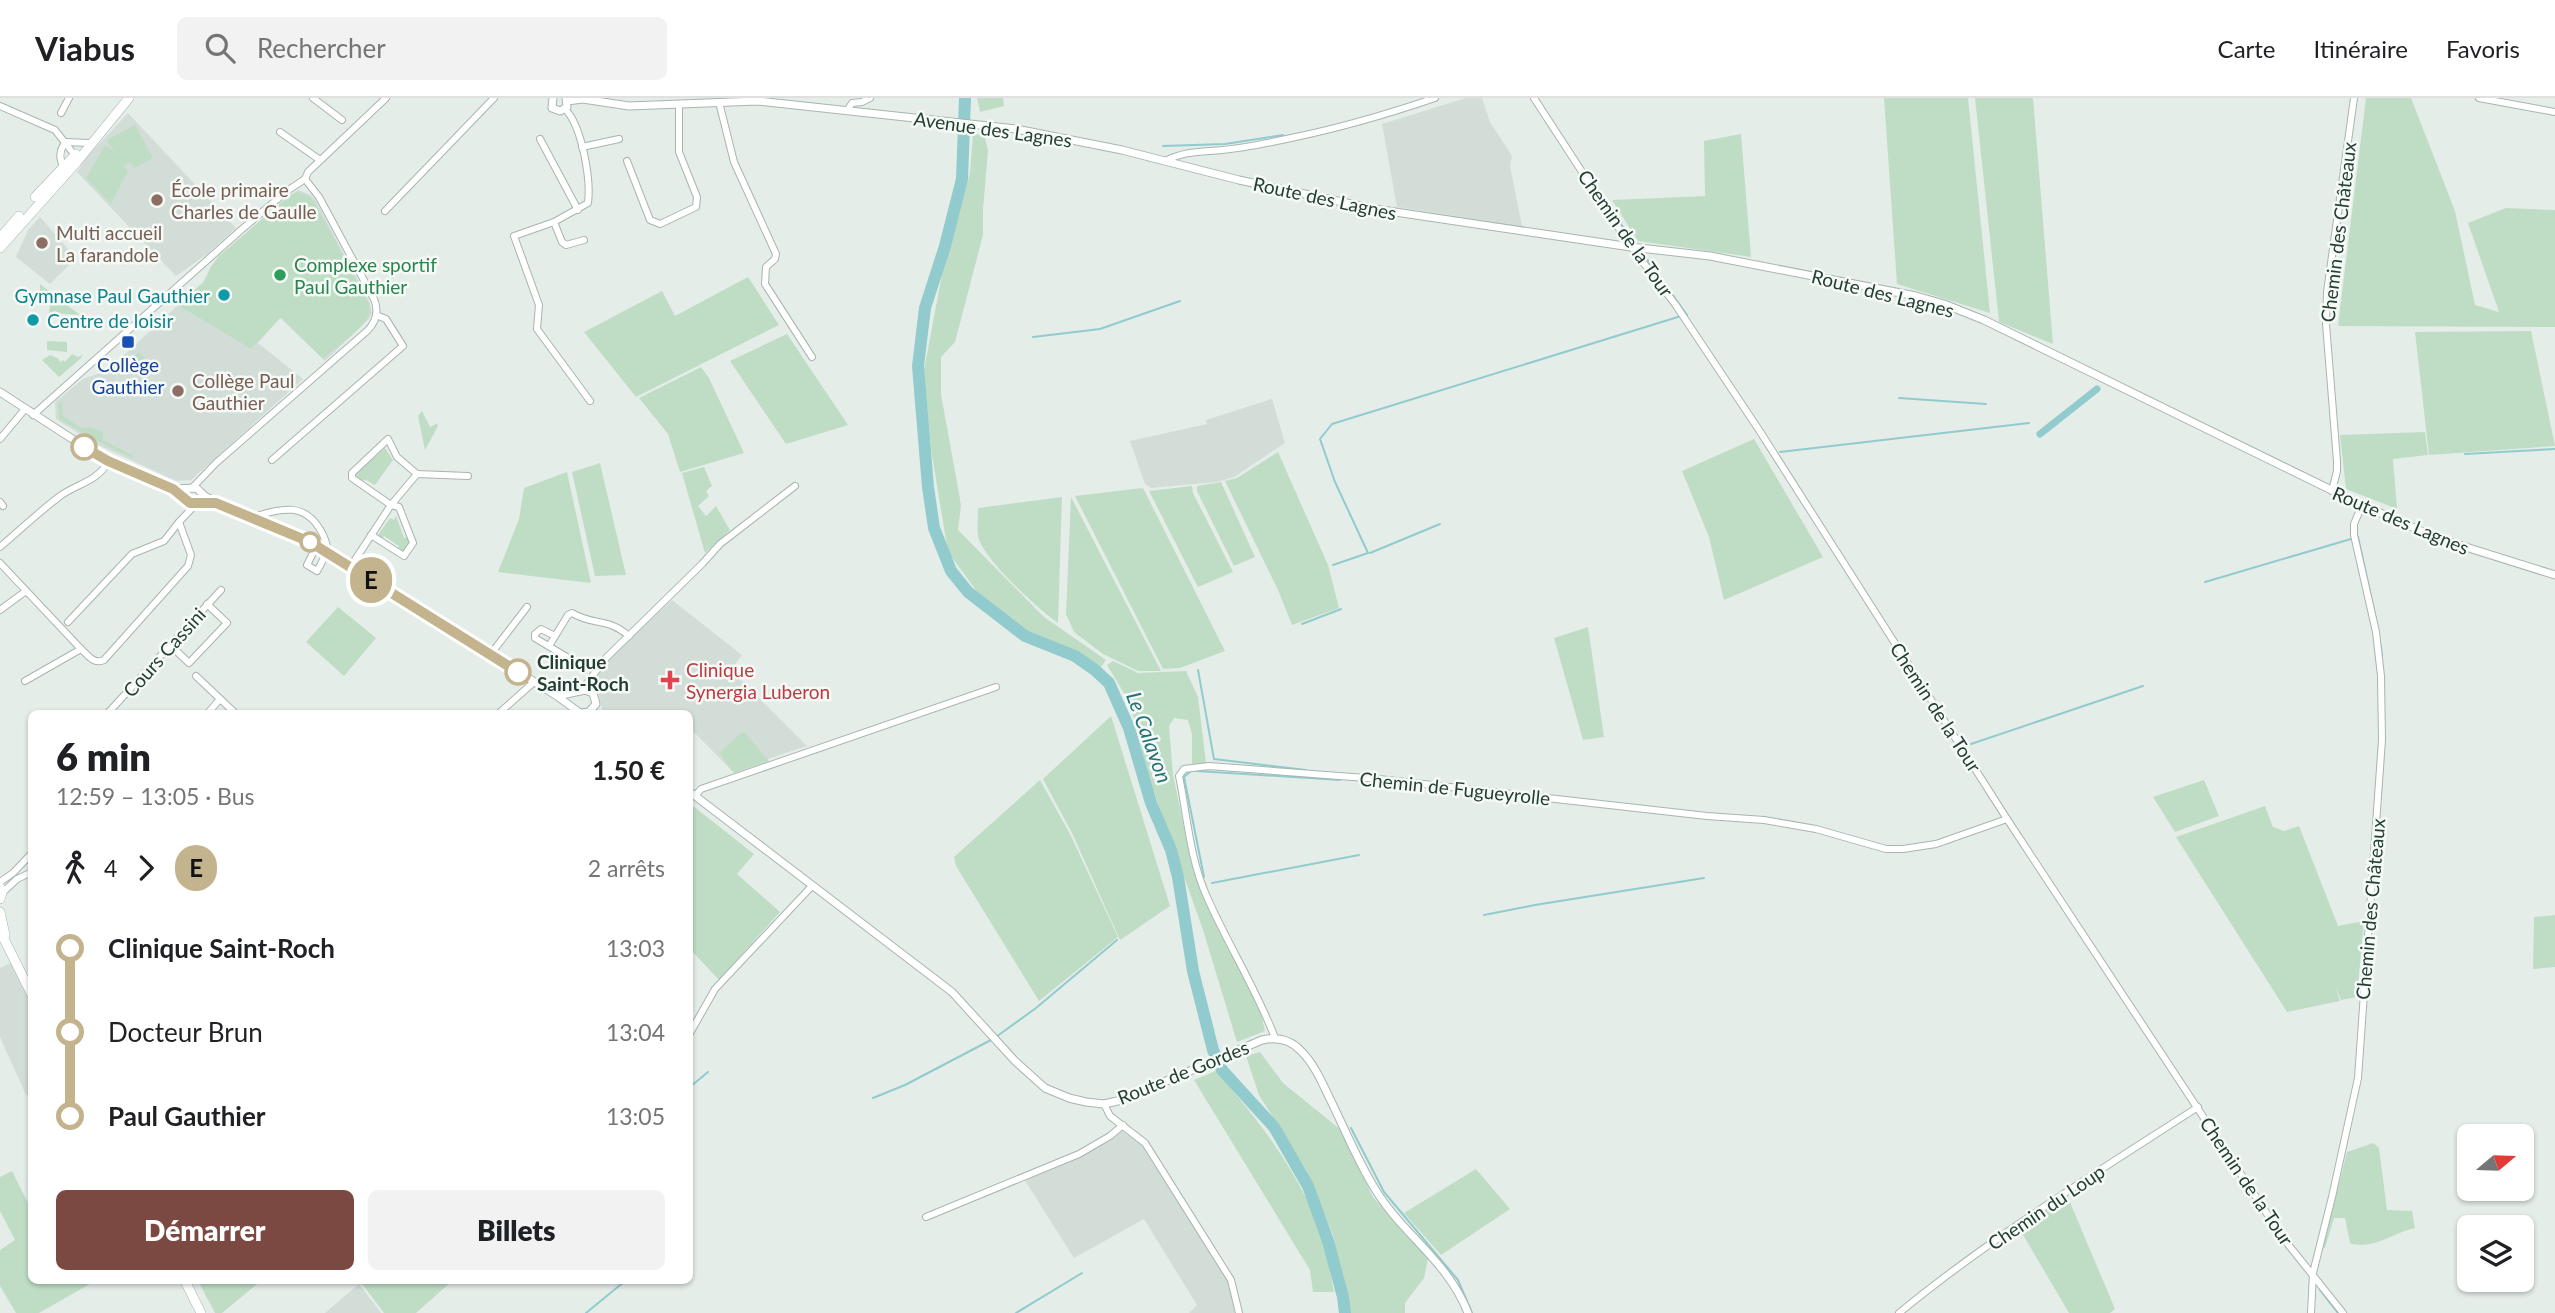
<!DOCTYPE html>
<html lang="fr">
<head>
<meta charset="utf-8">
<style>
  body { margin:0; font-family:Lato,sans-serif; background:#f2f2f2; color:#202124; height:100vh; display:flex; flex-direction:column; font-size:26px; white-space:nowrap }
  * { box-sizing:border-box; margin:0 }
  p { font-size:23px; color:#757577 }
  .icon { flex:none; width:38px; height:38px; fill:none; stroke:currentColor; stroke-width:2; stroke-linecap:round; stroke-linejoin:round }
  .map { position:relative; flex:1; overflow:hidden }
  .panel { position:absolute; left:28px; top:612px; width:665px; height:574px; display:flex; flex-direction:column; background:#fff; border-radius:10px; box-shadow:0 2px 5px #0004 }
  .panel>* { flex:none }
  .badge { padding:0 14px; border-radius:23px; font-size:24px; line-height:46px }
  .needle { width:46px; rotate:71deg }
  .controls { position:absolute; left:2457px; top:1026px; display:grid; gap:14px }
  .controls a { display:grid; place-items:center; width:77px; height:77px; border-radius:10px; background:#fff; box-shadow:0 2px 5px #0004; font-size:35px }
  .map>.badge { position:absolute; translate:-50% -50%; box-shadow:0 0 0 4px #fff }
  .legs { display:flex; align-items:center; gap:10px; height:77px; padding:0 28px; font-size:23px }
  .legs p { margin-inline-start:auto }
  .overview { display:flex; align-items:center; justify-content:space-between; height:119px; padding:0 28px }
  h1 { font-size:38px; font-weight:800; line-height:52px }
  .button { display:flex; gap:14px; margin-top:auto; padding:14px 28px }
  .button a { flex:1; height:80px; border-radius:10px; background:#7b4942; color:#fff; font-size:28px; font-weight:800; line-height:80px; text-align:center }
  .button a+a { background:#f2f2f2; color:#202124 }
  ul { padding:0 28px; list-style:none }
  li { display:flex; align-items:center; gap:24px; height:84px; font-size:26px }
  li i { display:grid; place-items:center; width:10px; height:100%; margin:0 9px; background:currentColor }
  li i::after { content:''; width:18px; height:18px; margin:-9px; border:5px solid; border-radius:50%; background:#fff }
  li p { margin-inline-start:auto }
  li:first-child i { background:linear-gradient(#0000 50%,currentColor 0) }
  li:last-child i { background:linear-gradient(currentColor 50%,#0000 0) }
  header { display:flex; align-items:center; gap:42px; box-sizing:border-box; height:98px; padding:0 35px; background:#fff; border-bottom:2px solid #e0e0e0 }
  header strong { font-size:33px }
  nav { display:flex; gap:38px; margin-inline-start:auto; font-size:24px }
  .search { width:490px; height:63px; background:#f2f2f2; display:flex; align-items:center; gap:18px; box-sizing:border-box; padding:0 24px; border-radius:10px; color:#757577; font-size:26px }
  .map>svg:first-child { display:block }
  .built { fill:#d3ddd8 }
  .green { fill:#bfddc5 }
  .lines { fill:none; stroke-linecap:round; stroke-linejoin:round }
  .stream { stroke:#91cbce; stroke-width:2 }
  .canal { stroke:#91cbce; stroke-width:7 }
  .river { stroke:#91cbce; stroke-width:12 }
  .minor-casing { stroke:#a8b5af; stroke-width:8 }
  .tertiary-casing { stroke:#a8b5af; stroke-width:9 }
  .secondary-casing { stroke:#a4b8af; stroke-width:10 }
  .minor { stroke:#fff; stroke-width:6 }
  .tertiary { stroke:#fff; stroke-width:7 }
  .secondary { stroke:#fff; stroke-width:9 }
  .line-1-casing { stroke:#fff; stroke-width:16 }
  .line-1 { stroke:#c3b48e; stroke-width:10 }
  .education-dot { fill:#8d6e63; stroke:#f6faf7; stroke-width:2.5 }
  .leisure-dot { fill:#2e9e5b; stroke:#f6faf7; stroke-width:2.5 }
  .culture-dot { fill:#0f9aa8; stroke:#f6faf7; stroke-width:2.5 }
  .transit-dot { fill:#1a4fb4; stroke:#f6faf7; stroke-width:2.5 }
  .stop-1-dot { fill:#fff; stroke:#c3b48e; stroke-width:3.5 }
  .health-dot { fill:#e0444e; stroke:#f6faf7; stroke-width:2.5 }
  .labels { text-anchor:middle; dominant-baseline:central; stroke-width:5; stroke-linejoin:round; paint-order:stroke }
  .street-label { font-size:19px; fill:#253e35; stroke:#f6faf7 }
  .education-label { font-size:19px; fill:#785e54; stroke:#f6faf7; text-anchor:start }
  .leisure-label { font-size:19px; fill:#27864d; stroke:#f6faf7; text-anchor:start }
  .culture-label { font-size:19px; fill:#0d838f; stroke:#f6faf7; text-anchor:end }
  .transit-label { font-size:19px; fill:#164399; stroke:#f6faf7 }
  .stop-label { font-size:19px; font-weight:bold; fill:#253e35; stroke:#f6faf7; text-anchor:start }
  .health-label { font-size:19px; fill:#be3a42; stroke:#f6faf7; text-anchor:start }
  .water-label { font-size:21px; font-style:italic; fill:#227177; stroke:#f6faf7 }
</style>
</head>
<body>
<header>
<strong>Viabus</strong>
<div class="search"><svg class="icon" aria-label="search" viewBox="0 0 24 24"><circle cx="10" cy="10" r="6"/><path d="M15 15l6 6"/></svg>Rechercher</div>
<nav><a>Carte</a><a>Itinéraire</a><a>Favoris</a></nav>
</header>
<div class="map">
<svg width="2555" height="1215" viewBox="0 0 2555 1215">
  <rect width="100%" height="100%" fill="#e5ede9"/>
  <g class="built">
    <path d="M1466 0H1482L1490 24 1512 58 1510 68 1522 128 1397 109 1382 26Z"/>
    <path d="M128 15 236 130 207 156 176 178 77 74 87 59Z"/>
    <path d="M298 92 311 97 316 103 370 205 372 215 369 221 325 263 280 220 258 245 303 281 191 382 176 383 96 346 56 321 55 304 83 281 108 272 203 184 218 159Z"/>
    <path d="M40 119 76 160 50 186 16 159 28 132Z"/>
    <path d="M1272 301 1285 345 1234 379 1217 384 1151 390 1145 386 1130 343 1207 326 1206 322Z"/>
    <path d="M672 502 742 557 731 572 807 648 732 673 690 630V616H603L597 588 599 576 610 559Z"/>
    <path d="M11 865 31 904V997H26L0 939V870Z"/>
    <path d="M1122 1033 1141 1047 1229 1184 1241 1215H1189L1197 1207 1144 1121 1074 1160 1024 1081 1113 1041Z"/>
    <path d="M359 1186 381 1215H325Z"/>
  </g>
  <g class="green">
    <path d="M977 0H1003L1004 8 980 14Z"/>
    <path d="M1884 0H1968L1990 215 1897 186Z"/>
    <path d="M1975 0H2033L2053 246 1999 224Z"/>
    <path d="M2366 0H2411L2455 113 2475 207 2499 214 2468 125 2506 110 2555 112V229L2338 228Z"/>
    <path d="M135 27 153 60 134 70 130 64 126 66 124 69 128 73 111 106 86 80 105 47 115 54 107 44 109 41Z"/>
    <path d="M973 36 984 37 988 52 983 112V137L955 244 941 259V296L961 407 958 432 1044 519 1106 562 1101 569 1062 548 1019 531 978 495 948 454 931 351 924 272 943 171 970 75Z"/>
    <path d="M1741 36 1751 159 1638 143 1612 102 1705 98 1704 43Z"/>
    <path d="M297 94 308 97 314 103 369 206C369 210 371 213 369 217 364 230 334 251 323 261L281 219 251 251 178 207 204 184 210 170 219 158 290 97Z"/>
    <path d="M748 179 779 227 636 299 584 234 662 193 675 218Z"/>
    <path d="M40 186 80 217 49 215 51 201 40 199Z"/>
    <path d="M2531 233 2555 348 2429 357 2415 234Z"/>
    <path d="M787 236 848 327 786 346 730 263Z"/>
    <path d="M47 243 67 244V254L47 252Z"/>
    <path d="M139 254 152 269 143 276 131 260Z"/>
    <path d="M72 256 78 259 82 257 81 260 59 279 42 262 50 257 59 261 60 264 63 262 65 264Z"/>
    <path d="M701 269 709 280 744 355 680 374 668 336 639 300Z"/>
    <path d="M62 303 63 318 81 330 90 329 103 334V342L132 357V360L95 342 59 321 58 306Z"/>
    <path d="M422 313 430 329 438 325 437 330 425 352 418 318Z"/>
    <path d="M2425 334 2428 357 2393 361 2397 411 2346 391 2340 337Z"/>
    <path d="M1754 341 1823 459 1724 502 1709 439 1682 373Z"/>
    <path d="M385 350 393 362 375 387 366 382 359 383 356 379 357 375Z"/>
    <path d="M1278 354 1328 467 1339 510 1292 527 1278 492 1225 383 1237 380Z"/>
    <path d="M600 365 626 477 595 478 572 374Z"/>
    <path d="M704 369 712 388 706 393 709 398 698 408 706 418 716 408 730 432 705 455 682 375Z"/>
    <path d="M567 374 591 485 498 474 519 421 524 390Z"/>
    <path d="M1221 384 1255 459 1234 468 1197 393V388Z"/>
    <path d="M1192 388 1193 395 1233 474 1198 489 1149 393Z"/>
    <path d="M1143 390 1225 553 1180 570 1163 571 1075 398Z"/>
    <path d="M1062 399 1058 525C1039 512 982 460 978 438 977 429 978 419 978 410Z"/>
    <path d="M1071 399 1161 573H1138L1103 556 1074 534 1066 516Z"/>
    <path d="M396 418 404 440 408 439 410 445 403 454 398 451 399 448 384 438 382 441 379 440 378 437 390 420 394 422Z"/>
    <path d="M338 509 376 540 344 578 306 544Z"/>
    <path d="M1588 529 1604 639 1583 642 1554 540Z"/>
    <path d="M1113 563 1138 575 1186 573 1198 599 1206 665 1192 666V636L1188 622 1174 620 1169 628 1173 677 1193 772 1205 803 1260 911 1265 933 1237 944 1203 832 1149 680 1130 605 1107 567Z"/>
    <path d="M1111 618 1170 808 1120 842 1073 737 1043 681Z"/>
    <path d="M741 635H745L769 663 734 675 719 655Z"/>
    <path d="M1040 682 1070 736 1118 839 1039 903 956 768 954 759Z"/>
    <path d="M2204 682 2219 718 2175 734 2153 699Z"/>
    <path d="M693 708 754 756 737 776 780 814 719 882 690 851V713Z"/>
    <path d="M2265 708 2273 729 2284 733 2299 728 2338 828 2364 823 2357 899 2341 902 2335 888 2340 903 2287 914 2176 739Z"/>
    <path d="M2555 817V869L2533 871 2534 819Z"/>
    <path d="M1260 954 1283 985 1341 1032 1373 1099 1428 1161 1424 1180 1405 1205V1215H1349L1333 1137 1306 1072 1259 997 1246 958Z"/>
    <path d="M1216 973C1260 1024 1297 1071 1322 1136 1328 1154 1330 1175 1334 1194H1313L1310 1172 1194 982Z"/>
    <path d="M2373 1045 2379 1050 2387 1112 2412 1113 2415 1130C2394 1134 2373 1153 2350 1145L2345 1120H2334L2325 1150H2323L2347 1054Z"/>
    <path d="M1476 1071 1510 1111 1441 1157 1404 1115Z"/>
    <path d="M12 1073 31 1111 32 1183H95L39 1215H16L0 1188V1152L15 1142 0 1113V1079Z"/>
    <path d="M2067 1097 2115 1211 2110 1215H2069L2019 1130Z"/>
    <path d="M198 1183H261L222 1215H215Z"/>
    <path d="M360 1183H452L416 1215H384Z"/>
  </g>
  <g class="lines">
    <g class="stream">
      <path d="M1163 48 1225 46 1283 37"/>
      <path d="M1602 99 1635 146"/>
      <path d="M1641 153 1687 217"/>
      <path d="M1033 239 1100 231 1180 203"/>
      <path d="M1899 300 1986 306"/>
      <path d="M1780 354 2029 325"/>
      <path d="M2465 356 2555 351"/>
      <path d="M2358 439 2377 526"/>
      <path d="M1370 455 1440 426"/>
      <path d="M1333 467 1368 455 1335 384 1320 341 1332 326 1681 218"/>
      <path d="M2205 484 2351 441"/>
      <path d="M1302 526 1341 511"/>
      <path d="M2381 549 2382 558"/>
      <path d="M1198 572 1214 661 1306 672"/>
      <path d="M1965 648 2143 588"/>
      <path d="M1191 673 1184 679 1204 779"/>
      <path d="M1197 673 1340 682"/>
      <path d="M1212 785 1359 757"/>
      <path d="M1484 817 1535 807 1704 780"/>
      <path d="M996 939 1036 910 1117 842"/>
      <path d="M690 989 708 974"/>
      <path d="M873 1000 905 987 991 942"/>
      <path d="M1351 1030 1384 1094 1458 1182 1472 1215"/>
      <path d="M2320 1192 2338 1215"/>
      <path d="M586 1215 625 1183"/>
      <path d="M1016 1215 1082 1175"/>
    </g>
    <path class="canal" d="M2040 336 2097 291"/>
    <path class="river" d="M965 0 962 81 945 148 925 210 918 268 928 389 934 430 951 473 968 494 1025 538 1075 558 1095 572 1109 585 1129 630 1151 705 1171 752 1178 779 1193 873 1213 952 1222 972 1274 1029 1308 1088 1328 1143 1343 1199 1345 1215"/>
    <g class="minor-casing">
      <g id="minor">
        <path d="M313 0 342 22"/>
        <path d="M1534 0 1629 146 1675 206 1759 332 2007 721 2283 1140 2343 1215"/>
        <path d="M2479 0 2555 14"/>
        <path d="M719 4 734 64 776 156 775 161 766 169 765 186 812 259"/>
        <path d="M0 8 55 32 77 60"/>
        <path d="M565 11C582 28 591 81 588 105L554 124 514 138 539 207 537 231 590 303"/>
        <path d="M847 13 852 5 862 4 870 0"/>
        <path d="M61 15 69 0"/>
        <path d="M280 34 320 62"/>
        <path d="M540 41 578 112"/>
        <path d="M582 49 619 41"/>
        <path d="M627 63 650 122 660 126 696 109 697 99 679 54V6"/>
        <path d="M1165 63C1184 53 1201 54 1222 52 1245 50 1268 45 1291 40 1340 30 1388 16 1435 0"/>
        <path d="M65 72C59 62 58 53 66 44L89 45"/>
        <path d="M385 113 494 0"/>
        <path d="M554 124 562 144 566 147 584 142"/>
        <path d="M33 317 241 132 287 93 305 81 308 74 386 0"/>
        <path d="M0 341 25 311"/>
        <path d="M272 362 403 248 386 221 376 217"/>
        <path d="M193 389 216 365 367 233C376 224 379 213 374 201L319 99 305 81"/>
        <path d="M2332 393 2337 373V363L2326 226 2327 194 2354 0"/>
        <path d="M0 404 3 408"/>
        <path d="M253 419C281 411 304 403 321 433 331 451 327 455 317 473L307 467 317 447"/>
        <path d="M371 437 404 458 413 445 399 409 391 407 352 380V375L388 341 397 359 417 376"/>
        <path d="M0 449C20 432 39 414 60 398 77 386 98 383 108 364"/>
        <path d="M0 465 81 551C88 557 94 567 104 562L188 468 191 457 179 424 196 406"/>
        <path d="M351 468 391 407 417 376 468 378"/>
        <path d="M0 512 26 493"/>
        <path d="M68 524 132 456 164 443 179 424"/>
        <path d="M555 538 541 531 535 536V540L570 561"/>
        <path d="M170 547 189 565 227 525 207 506"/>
        <path d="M549 548 568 517 572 515C594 528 607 519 629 538"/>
        <path d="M490 557 527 509"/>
        <path d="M196 578 236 616"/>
        <path d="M25 583 81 551"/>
        <path d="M581 593 606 560 702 466 720 446 795 388"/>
        <path d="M107 616 221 492"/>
        <path d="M207 616 220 601"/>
        <path d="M498 616 534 584"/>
        <path d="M695 698 701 691 996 589"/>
        <path d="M0 784 13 775 32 755"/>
        <path d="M2 795 17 781 32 774"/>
        <path d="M690 935 715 891 811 789"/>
        <path d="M1275 940C1256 890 1228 847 1207 799 1190 762 1187 717 1179 678L1184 671 1209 668 1379 681 1707 718 1764 722 1816 731 1886 751H1903L1936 746 2007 721"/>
        <path d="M1104 1006 1110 1018 1145 1045 1231 1182 1239 1215"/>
        <path d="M926 1119 1079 1056 1110 1038 1123 1027"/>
        <path d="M1899 1215C1993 1138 2096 1075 2198 1009"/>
        <path d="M2311 1215 2313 1175 2332 1099 2358 980 2382 642 2381 578 2376 534 2354 437V426L2362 407"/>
      </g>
    </g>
    <g class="tertiary-casing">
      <g id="tertiary">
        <path d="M553 0 552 10 560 13 567 9 566 0"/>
        <path d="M567 3 583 1 629 8 758 3 1016 31 1122 52 1239 82 1375 111 1631 149 1710 158 1916 198 1944 206 1984 222 2362 407 2437 440 2555 477"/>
        <path d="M0 294 100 359 173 391 189 405 212 404"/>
        <path d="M173 391 196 390C201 393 202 397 208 400 239 418 278 427 310 444L557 598 580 615 589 614 596 606 593 595 585 592 557 598"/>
        <path d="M690 694 952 894 1015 963 1045 990 1069 1000 1086 1004 1104 1006 1122 1002 1262 942C1277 939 1290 941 1301 953 1314 966 1321 982 1329 999 1344 1029 1357 1062 1375 1091 1402 1136 1448 1163 1468 1215"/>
      </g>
    </g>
    <g class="secondary-casing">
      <g id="secondary">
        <path d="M35 99 76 56"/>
        <path d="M0 140 19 118"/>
        <path d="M0 150 76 65 129 0"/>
        <path d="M0 789 2 795 0 801"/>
        <path d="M0 814 5 837"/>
        <path d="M0 833 32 897"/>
        <path d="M185 1183 201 1215"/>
      </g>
    </g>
    <use href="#minor" class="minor"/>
    <use href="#tertiary" class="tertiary"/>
    <use href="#secondary" class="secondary"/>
  </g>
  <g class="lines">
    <g class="line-1-casing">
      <path id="line-1" d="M84 349 108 363 173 391 190 405H216L310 444 518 574"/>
    </g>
    <use href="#line-1" class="line-1"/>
  </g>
  <g class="education-dot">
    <circle cx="157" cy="102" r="7"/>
    <circle cx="42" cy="145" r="7"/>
    <circle cx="178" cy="293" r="7"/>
  </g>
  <circle class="leisure-dot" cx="280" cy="177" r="7"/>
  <g class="culture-dot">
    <circle cx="224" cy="197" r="7"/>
    <circle cx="33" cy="222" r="7"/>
  </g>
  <rect class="transit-dot" x="121" y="237" width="14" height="14" rx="3.5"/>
  <g class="stop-1-dot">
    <circle cx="84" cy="349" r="12"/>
    <circle cx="310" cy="444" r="9"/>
    <circle cx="518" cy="574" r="12"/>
  </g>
  <path class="health-dot" d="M666.5 571.5h7v7h7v7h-7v7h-7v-7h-7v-7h7z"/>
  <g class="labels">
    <g class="street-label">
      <text transform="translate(993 31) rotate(8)">Avenue des Lagnes</text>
      <text transform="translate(1325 100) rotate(12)">Route des Lagnes</text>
      <text transform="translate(2338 134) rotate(-83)">Chemin des Châteaux</text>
      <text transform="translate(1626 135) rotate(55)">Chemin de la Tour</text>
      <text transform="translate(1883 195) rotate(14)">Route des Lagnes</text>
      <text transform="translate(2401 422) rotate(23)">Route des Lagnes</text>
      <text transform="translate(164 554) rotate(-48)">Cours Cassini</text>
      <text transform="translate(1936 609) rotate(57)">Chemin de la Tour</text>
      <text transform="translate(1455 690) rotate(6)">Chemin de Fugueyrolle</text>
      <text transform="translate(2370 811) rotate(-85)">Chemin des Châteaux</text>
      <text transform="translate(1183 974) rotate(-22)">Route de Gordes</text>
      <text transform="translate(2247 1083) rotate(56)">Chemin de la Tour</text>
      <text transform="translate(2046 1109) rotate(-34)">Chemin du Loup</text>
    </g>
    <g class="education-label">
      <text x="171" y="91">École primaire<tspan x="171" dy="22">Charles de Gaulle</tspan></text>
      <text x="56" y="134">Multi accueil<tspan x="56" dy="22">La farandole</tspan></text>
      <text x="192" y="282">Collège Paul<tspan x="192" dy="22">Gauthier</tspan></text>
    </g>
    <g class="leisure-label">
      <text x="294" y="166">Complexe sportif<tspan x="294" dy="22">Paul Gauthier</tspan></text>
    </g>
    <g class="culture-label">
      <text x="210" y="197">Gymnase Paul Gauthier</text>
      <text x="47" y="222" text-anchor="start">Centre de loisir</text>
    </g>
    <g class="transit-label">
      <text x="128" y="266">Collège<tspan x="128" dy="22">Gauthier</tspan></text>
    </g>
    <g class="stop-label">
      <text x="537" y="563">Clinique<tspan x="537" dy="22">Saint-Roch</tspan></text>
    </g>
    <g class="health-label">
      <text x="686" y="571">Clinique<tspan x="686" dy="22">Synergia Luberon</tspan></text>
    </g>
    <g class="water-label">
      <text transform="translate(1150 639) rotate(70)">Le Calavon</text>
    </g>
  </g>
</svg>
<div class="controls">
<a><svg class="needle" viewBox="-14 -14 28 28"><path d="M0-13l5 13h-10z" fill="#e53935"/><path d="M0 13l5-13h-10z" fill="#757577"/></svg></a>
<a><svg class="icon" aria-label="layers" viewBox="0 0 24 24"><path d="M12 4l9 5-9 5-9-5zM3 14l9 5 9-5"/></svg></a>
</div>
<b class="badge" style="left:371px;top:482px;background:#c3b48e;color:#111">E</b>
<section class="panel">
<div class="overview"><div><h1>6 min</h1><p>12:59 – 13:05 · Bus</p></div><b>1.50 €</b></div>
<div class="legs"><svg class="icon" aria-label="walk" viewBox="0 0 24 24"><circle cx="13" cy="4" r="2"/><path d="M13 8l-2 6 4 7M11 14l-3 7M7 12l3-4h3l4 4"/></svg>4<svg class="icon" aria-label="forward" viewBox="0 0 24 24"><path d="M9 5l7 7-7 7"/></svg><b class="badge" style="background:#c3b48e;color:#111">E</b><p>2 arrêts</p></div>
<ul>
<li><i style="color:#c3b48e"></i><b>Clinique Saint-Roch</b><p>13:03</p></li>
<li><i style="color:#c3b48e"></i><span>Docteur Brun</span><p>13:04</p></li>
<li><i style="color:#c3b48e"></i><b>Paul Gauthier</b><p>13:05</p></li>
</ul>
<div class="button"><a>Démarrer</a><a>Billets</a></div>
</section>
</div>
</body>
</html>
